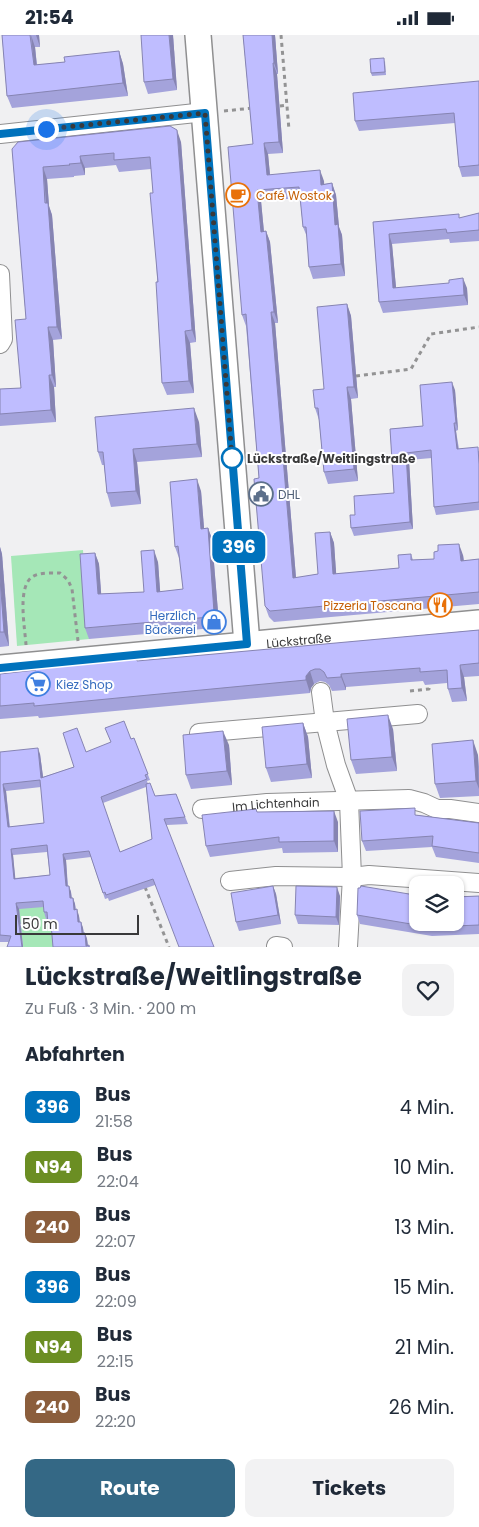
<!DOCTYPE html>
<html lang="de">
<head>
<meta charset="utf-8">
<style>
  body { margin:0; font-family:Poppins,sans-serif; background:#f2f2f3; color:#1f2937; height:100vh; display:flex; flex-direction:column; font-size:19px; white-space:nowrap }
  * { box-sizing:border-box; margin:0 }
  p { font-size:16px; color:#747a83 }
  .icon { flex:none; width:28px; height:28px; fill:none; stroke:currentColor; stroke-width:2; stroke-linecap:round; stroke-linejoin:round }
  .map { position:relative; height:912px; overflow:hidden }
  .details { display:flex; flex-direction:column; background:#fff; flex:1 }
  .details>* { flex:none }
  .badge { padding:0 10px; border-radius:8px; font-size:18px; line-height:32px }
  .fabs { position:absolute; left:409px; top:841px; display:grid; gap:10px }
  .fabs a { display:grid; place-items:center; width:55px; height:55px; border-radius:10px; background:#fff; box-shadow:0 1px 4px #0004; font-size:25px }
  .scale { position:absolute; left:15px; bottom:12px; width:124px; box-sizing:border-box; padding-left:5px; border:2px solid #39393a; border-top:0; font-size:14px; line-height:18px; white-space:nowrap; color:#39393a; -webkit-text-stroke:4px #fefeff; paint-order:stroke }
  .you { position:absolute; width:25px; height:25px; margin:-12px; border:4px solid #fff; border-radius:50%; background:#1a73e8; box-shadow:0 0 0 8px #1a73e833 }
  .map>.badge { position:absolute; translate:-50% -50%; box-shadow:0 0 0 2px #fff }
  h2 { padding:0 25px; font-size:19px; line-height:45px }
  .round { display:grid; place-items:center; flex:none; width:52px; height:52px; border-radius:10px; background:#f2f2f3 }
  .overview { display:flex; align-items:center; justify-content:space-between; height:85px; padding:0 25px }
  h1 { font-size:24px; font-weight:700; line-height:38px }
  .action { display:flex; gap:10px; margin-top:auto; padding:10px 25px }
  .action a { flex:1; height:58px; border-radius:10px; background:#346885; color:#fff; font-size:20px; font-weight:700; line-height:58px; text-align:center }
  .action a+a { background:#f2f2f3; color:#1f2937 }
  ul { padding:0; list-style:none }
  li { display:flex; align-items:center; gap:15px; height:60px; padding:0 25px }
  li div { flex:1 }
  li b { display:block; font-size:19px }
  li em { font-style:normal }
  li .badge { min-width:55px; font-weight:700; text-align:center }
  .status { display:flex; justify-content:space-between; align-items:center; height:35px; padding:0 25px; background:#fff; direction:ltr }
  .status svg { height:14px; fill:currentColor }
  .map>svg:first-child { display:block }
  .green { fill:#a5e7b7 }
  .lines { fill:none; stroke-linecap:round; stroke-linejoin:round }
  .street-casing { stroke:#8f8f90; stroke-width:20 }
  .secondary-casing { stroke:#8f8f90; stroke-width:28 }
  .path { stroke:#939394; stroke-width:3; stroke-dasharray:4 4; stroke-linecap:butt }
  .street { stroke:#fff; stroke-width:18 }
  .secondary { stroke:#fff; stroke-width:25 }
  .wall { fill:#a4a3db; fill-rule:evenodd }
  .shaded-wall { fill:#8684b2 }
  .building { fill:#bfbdff; stroke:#8684b2; fill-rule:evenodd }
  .line-casing { stroke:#fff; stroke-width:11 }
  .line { stroke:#0072bc; stroke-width:8 }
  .walk { stroke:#39393a; stroke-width:5; stroke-dasharray:0 9 }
  .stop-dot { fill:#fff; stroke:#0072bc; stroke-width:2.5 }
  .labels { text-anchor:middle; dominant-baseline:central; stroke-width:4; stroke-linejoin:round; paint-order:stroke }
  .food-label { font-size:12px; fill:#c56008; stroke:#fefeff; text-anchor:start }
  .stop-label { font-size:12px; font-weight:bold; fill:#39393a; stroke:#fefeff; text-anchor:start }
  .service-label { font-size:12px; fill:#4e5e75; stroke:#fefeff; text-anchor:start }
  .shop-label { font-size:12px; fill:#366cbe; stroke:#fefeff; text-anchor:end }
  .street-label { font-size:12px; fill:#39393a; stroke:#fefeff }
</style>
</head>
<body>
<div class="status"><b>21:54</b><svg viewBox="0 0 49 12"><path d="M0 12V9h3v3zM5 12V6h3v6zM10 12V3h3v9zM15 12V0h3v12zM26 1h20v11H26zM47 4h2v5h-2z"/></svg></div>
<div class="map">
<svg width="479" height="912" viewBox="0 0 479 912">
  <rect width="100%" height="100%" fill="#f0f0f2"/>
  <g class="green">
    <path d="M83 515 89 604 17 611 11 521Z"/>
    <path d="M16 850 43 872H45L58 912H23Z"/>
  </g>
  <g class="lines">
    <g class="street-casing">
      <g id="street">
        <path d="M0 99 205 77"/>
        <path d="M0 239 3 304 0 309"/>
        <path d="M321 657 325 687 336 730 349 766 352 842 348 912"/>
        <path d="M199 698 418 679"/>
        <path id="s1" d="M202 774 267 768 409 764 424 768 437 774H450L479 778"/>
        <path d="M230 846 276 841 352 842 369 840 479 848"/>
        <path d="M276 911 283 912"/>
      </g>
    </g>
    <g class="secondary-casing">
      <g id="secondary">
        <path d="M198 0 247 609"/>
        <path id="s2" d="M0 633 479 588"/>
      </g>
    </g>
    <g class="path">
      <path d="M281 0 289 95"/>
      <path d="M280 71 287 70"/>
      <path d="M224 76 253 73"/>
      <path d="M356 341 411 334 431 299 479 292"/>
      <path d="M26 610C25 593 17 553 32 542 39 537 51 538 60 538L68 545 72 554 78 606"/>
      <path d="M410 656 429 654V649"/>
      <path d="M145 852 169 912"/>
    </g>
    <use href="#street" class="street"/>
    <use href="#secondary" class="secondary"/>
  </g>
  <g class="wall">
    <path d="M2 0H39L40 12H35L37 30 65 27 119 16 123 29 128 61 12 73 7 61Z"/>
    <path d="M173 0 177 55 148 59 144 47Z"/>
    <path d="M243 0H275L278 39H277L283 118 268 119 270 140 324 146V149L332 148 336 160 339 192 342 200 345 241 313 244 309 232 307 202 303 192 300 163 261 166 264 197 266 196 270 207 278 288H275L296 543 318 539 330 497 334 508 336 539 399 533 411 519 413 525 434 524 463 520 464 526 479 524V569L274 587 269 582 265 571 259 443 246 291 242 280 253 109Z"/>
    <path d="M385 26 386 40 372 41 371 38Z"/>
    <path d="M479 46V141L462 142 459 132 455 88 359 96 355 86Z"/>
    <path d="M181 107 196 307 190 308 194 358 167 360 162 348 153 158 151 134 119 137 116 130 85 133V140L74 141V142L47 144 49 171 52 180 62 304 53 305 56 352H54L56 387 0 391V354L21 353 26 284 12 114Z"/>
    <path d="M479 178V206L450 208 449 204 392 209 396 253H467L468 270 383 278 379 267 373 187 460 183Z"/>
    <path d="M347 269 351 281 358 363 351 364 358 446 328 449 324 437 319 385 315 373 324 354Z"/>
    <path d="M455 355 458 395 456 396 459 414 479 416V475L436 480 434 472 432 423 409 425 413 494 354 501 351 493 355 480 394 458 390 394 423 391Z"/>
    <path d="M199 387 202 422 137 427 141 469 111 472 107 458 104 430H102L98 417Z"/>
    <path d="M201 456 204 493H208L212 504 219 589 214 593 89 604 85 593 95 518 99 529 101 559 144 557 158 527 160 557 183 554 180 523H179L175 512Z"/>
    <path d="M0 512 2 519 9 611 0 612Z"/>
    <path d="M479 595V641L464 642 467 666 452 667 448 654 447 648 425 650 423 646 346 652V655L332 656 329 650 325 647 320 646 314 649 311 653 310 658 39 683 38 681 0 684V639Z"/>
    <path d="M303 688 308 702 312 743 271 747 266 733Z"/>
    <path d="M393 694 397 736 356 739 351 725Z"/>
    <path d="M134 703 150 745 147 746 148 749 155 761 176 759 188 789 167 790 155 850 109 866 108 863 105 864 91 822 66 825 68 851H69L71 857 72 863H73L75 869 76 875 79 881 80 887H81L83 893 84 898H85L87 904 88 911 89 910 90 912H53L52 896H50L48 889 47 884H46L44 877V872L19 874 23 912H7L9 907H0V717L40 719 43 742 74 732 86 717ZM41 752 44 788 10 792 6 756ZM146 752 152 804 120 817 103 768ZM47 817 50 840 15 843 13 820Z"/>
    <path d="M229 710 232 750 191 754 186 740Z"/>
    <path d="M478 720 479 732V761L440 763 435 749Z"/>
    <path d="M256 774 257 777 338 787V817L283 818 282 813 210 822 206 811Z"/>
    <path d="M417 780 479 788V828L436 822 432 812 366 816 362 806Z"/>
    <path d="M273 851 276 859 281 889 239 896 236 887Z"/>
    <path d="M340 861 339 890 298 889 295 880Z"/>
    <path d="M479 861V899L432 901 360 889 357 880 416 863Z"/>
  </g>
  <g class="shaded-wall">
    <path d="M31 0 35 12 38 43 34 30Z"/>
    <path d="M36 0H39L40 12Z"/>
    <path d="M169 0H173L177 55 173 44Z"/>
    <path d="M272 0H275L278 39 274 28Z"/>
    <path d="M119 16 123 29 128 61 123 48Z"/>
    <path d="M273 28 277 39 283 118 279 107Z"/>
    <path d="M177 95 181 107 196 307 192 295Z"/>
    <path d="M264 108 268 119 271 151 267 140Z"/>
    <path d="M80 121 85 133V140L81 128Z"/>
    <path d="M43 132 47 144 49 171 52 180 62 304 57 292Z"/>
    <path d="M320 135 324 146 325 161 321 150Z"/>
    <path d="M332 148 336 160 339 192 342 200 345 241 341 229 335 190Z"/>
    <path d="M257 155 261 166 265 208 261 197Z"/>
    <path d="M266 196 270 207 278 288 274 277Z"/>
    <path d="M389 199 392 209 397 263 393 253Z"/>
    <path d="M463 243 467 253 468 270 464 260Z"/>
    <path d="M347 269 351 281 358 363 354 352Z"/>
    <path d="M271 277 275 288 297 555 293 543Z"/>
    <path d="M48 292 53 305 56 352 52 340Z"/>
    <path d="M185 296 190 308 194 358 189 346Z"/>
    <path d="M49 340 54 352 56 387 51 375Z"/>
    <path d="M452 347 455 355 458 395 456 388Z"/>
    <path d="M347 352 351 364 358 446 354 434Z"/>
    <path d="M194 373 199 387 202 422 197 409Z"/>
    <path d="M454 388 456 396 459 422 457 414Z"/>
    <path d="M133 414 137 427 141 469 136 456Z"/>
    <path d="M406 418 409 425 413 494 410 487Z"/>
    <path d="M197 444 201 456 205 505 201 494Z"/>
    <path d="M208 493 212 504 219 589 214 593 210 582Z"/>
    <path d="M330 497 334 508 337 550 333 539Z"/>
    <path d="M459 509 463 520 465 537 461 526Z"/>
    <path d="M0 512 2 519 9 611 4 597 0 543Z"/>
    <path d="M154 515 158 527 161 568 157 557Z"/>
    <path d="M95 518 99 529 102 570 98 559Z"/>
    <path d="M460 630 464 642 467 666 462 653Z"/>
    <path d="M310 636 314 649 311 653 310 658 306 645V641Z"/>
    <path d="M341 639 346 652V655L341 642Z"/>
    <path d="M388 680 393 694 397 736 392 722Z"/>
    <path d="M303 688 308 702 312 743 307 729Z"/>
    <path d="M223 696 229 710 232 750 227 736Z"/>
    <path d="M473 705 478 720 479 754 476 746Z"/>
    <path d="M38 713 40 719 44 749 41 743Z"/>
    <path d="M3 749 6 756 10 798 8 792Z"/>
    <path d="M334 776 338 787V817L334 806Z"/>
    <path d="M11 814 13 820 16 850 14 844Z"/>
    <path d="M63 819 66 825 68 858 66 851Z"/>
    <path d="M69 851 71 857 72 870 70 863Z"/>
    <path d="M273 851 276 859 281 889 278 880Z"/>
    <path d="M337 852 340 861 339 890 336 882Z"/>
    <path d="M73 863 75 869 76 881 74 875Z"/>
    <path d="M16 868 19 874 23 912H22Z"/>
    <path d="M77 874 79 881 80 893 78 887Z"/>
    <path d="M81 887 83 893 84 905 82 898Z"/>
    <path d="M85 898 87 904 88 912H86Z"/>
  </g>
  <g class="building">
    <path d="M2 0H30L34 30 65 27 64 22 119 16 123 48 7 61Z"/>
    <path d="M141 0H169L173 44 144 47Z"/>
    <path d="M243 0H272L274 28H273L279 107 264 108 267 140 320 135 321 150 332 148 335 190 338 189 341 229 309 232 306 192H303L299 152 257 155 261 197 266 196 274 277H271L293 543 318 539 315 498 330 497 333 539 399 533 398 520 411 519V525L434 524V517L438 516V510L459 509 461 526 479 524V557L270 576 265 571 254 444 259 443 250 332 246 279 242 280 228 112 253 109Z"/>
    <path d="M384 23 385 37 371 38 370 24Z"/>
    <path d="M479 46V130L459 132 454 78 355 86 353 58Z"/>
    <path d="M170 91 177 95 192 295 185 296 189 346 162 348 156 247H158L150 158H153L150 122 114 125V118L80 121 81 128 69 129 70 130 43 132 45 168H48L57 292H48L52 340H49L51 375 0 379V354L21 353 15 285 26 284 12 114 18 107Z"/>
    <path d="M479 178V195L447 198 446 194 389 199 393 253 449 248V245L463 243 464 260 379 267 373 187 459 179V183Z"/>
    <path d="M347 269 354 352H347L354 434 324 437 318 373H315L313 355 324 354 317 272Z"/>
    <path d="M452 347 456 388H454L457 414 478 412 479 429V467L434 472 431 415 406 418 410 487 351 493 350 480H355L354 461 394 458 390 394 423 391 420 350Z"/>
    <path d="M194 373 197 409 133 414 136 456 107 458 103 417H98L95 382Z"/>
    <path d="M197 444 201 494 208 493 214 577 210 582 85 593 80 519 95 518 98 559 144 557 141 516 154 515 157 557 183 554 178 511 175 512 170 447Z"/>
    <path d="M0 543 4 597H0Z"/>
    <path d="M479 595V628L460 630 462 653 448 654 447 635 420 637V633L341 639V642L327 643 324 637 320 634H315L310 636 306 641V645L34 671V668L0 671V639L36 635 35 633 137 624V626Z"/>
    <path d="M388 680 392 722 351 725 347 684Z"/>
    <path d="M124 686 131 704 134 703 148 739 145 740 147 744 101 762 120 817 152 804 146 749 150 748 155 761 176 759 185 782 164 784 214 912H179L153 844 106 860 105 857 103 858 89 816 63 819 66 851H69L70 863H73L74 875 77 874 78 887H81L82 898H85L86 911 89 910V912H53L51 889H48L47 877H44L43 866 16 868 22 912H7L11 901 0 900V717L38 713 41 743 74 732 63 698 77 693 86 717 111 707 105 693ZM40 745 44 788 8 792 3 749ZM47 810 50 840 14 844 11 814Z"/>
    <path d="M303 688 307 729 266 733 262 692Z"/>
    <path d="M223 696 227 736 186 740 183 700Z"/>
    <path d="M473 705 476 746 435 749 432 709Z"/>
    <path d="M415 773V780L479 788V818L432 811 433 801 362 806 360 776Z"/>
    <path d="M256 774 257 777 334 776V806L279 807V802L206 811 202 780Z"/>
    <path d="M273 851 278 880 236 887 231 858Z"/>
    <path d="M296 851 337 852 336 882 295 880Z"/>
    <path d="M361 851 415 860 414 863H418V888H455V862L479 861V890L429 892 357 880 358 853H360Z"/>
  </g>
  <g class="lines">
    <g class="line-casing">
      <path id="line" d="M0 99 205 78 247 609 0 633"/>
    </g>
    <use href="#line" class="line"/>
    <path class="walk" d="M46 94 205 78 232 423"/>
  </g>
  <defs>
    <g id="cafe-ring" transform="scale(1.25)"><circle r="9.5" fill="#fefeff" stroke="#e8710a" stroke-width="1.5"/><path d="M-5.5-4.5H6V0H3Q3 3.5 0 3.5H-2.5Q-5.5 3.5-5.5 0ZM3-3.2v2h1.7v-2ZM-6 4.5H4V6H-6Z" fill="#e8710a"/></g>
    <g id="civic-ring" transform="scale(1.25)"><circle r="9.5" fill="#fefeff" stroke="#5c6f8a" stroke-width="1.5"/><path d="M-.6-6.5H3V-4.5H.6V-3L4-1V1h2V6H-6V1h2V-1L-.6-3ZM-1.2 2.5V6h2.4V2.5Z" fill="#5c6f8a"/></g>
    <g id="restaurant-ring" transform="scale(1.25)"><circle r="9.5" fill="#fefeff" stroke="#e8710a" stroke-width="1.5"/><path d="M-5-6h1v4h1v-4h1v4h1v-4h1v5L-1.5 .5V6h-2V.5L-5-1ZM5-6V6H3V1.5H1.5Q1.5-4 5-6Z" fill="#e8710a"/></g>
    <g id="shop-ring" transform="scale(1.25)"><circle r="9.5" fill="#fefeff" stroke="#3f7fe0" stroke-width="1.5"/><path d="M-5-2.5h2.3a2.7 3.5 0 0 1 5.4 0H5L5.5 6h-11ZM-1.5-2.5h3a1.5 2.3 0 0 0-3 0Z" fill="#3f7fe0"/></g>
    <g id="supermarket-ring" transform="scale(1.25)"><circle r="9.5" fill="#fefeff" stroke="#3f7fe0" stroke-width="1.5"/><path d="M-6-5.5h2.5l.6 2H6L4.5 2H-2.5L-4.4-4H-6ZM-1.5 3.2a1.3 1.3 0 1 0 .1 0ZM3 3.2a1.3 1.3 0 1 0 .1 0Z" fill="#3f7fe0"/></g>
  </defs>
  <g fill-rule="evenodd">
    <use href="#cafe-ring" x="238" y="160"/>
    <use href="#civic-ring" x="261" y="459"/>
    <use href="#restaurant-ring" x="440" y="570"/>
    <use href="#shop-ring" x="214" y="587"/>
    <use href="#supermarket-ring" x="38" y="649"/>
  </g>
  <circle class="stop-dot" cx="232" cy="423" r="10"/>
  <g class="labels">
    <g class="food-label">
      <text x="256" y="160">Café Wostok</text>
      <text x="422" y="570" text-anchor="end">Pizzeria Toscana</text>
    </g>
    <g class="stop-label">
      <text x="247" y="423">Lückstraße/Weitlingstraße</text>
    </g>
    <g class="service-label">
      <text x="278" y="459">DHL</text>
    </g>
    <g class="shop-label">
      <text x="196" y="580">Herzlich<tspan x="196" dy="14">Bäckerei</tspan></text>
      <text x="56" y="649" text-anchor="start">Kiez Shop</text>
    </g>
    <g class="street-label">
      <text stroke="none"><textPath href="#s2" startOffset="300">Lückstraße</textPath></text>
      <text stroke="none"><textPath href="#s1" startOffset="74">Im Lichtenhain</textPath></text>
    </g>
  </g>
</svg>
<div class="fabs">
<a><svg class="icon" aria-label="layers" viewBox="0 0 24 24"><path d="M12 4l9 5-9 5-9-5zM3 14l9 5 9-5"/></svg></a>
</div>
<div class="scale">50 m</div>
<div class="you" style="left:46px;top:94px"></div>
<b class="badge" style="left:239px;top:512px;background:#0072bc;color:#fff">396</b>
</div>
<section class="details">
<div class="overview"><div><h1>Lückstraße/Weitlingstraße</h1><p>Zu Fuß · 3 Min. · 200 m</p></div><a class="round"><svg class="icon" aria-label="heart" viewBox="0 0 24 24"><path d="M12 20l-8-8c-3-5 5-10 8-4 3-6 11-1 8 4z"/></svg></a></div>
<h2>Abfahrten</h2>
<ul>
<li><span class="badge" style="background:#0072bc;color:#fff">396</span><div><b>Bus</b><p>21:58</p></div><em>4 Min.</em></li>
<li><span class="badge" style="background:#6b8e23;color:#fff">N94</span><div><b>Bus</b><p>22:04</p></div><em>10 Min.</em></li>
<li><span class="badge" style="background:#8b5e3c;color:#fff">240</span><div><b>Bus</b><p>22:07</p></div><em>13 Min.</em></li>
<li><span class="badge" style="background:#0072bc;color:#fff">396</span><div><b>Bus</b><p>22:09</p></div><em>15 Min.</em></li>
<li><span class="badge" style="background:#6b8e23;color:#fff">N94</span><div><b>Bus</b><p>22:15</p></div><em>21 Min.</em></li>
<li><span class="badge" style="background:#8b5e3c;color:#fff">240</span><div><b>Bus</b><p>22:20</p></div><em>26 Min.</em></li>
</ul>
<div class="action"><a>Route</a><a>Tickets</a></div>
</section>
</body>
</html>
